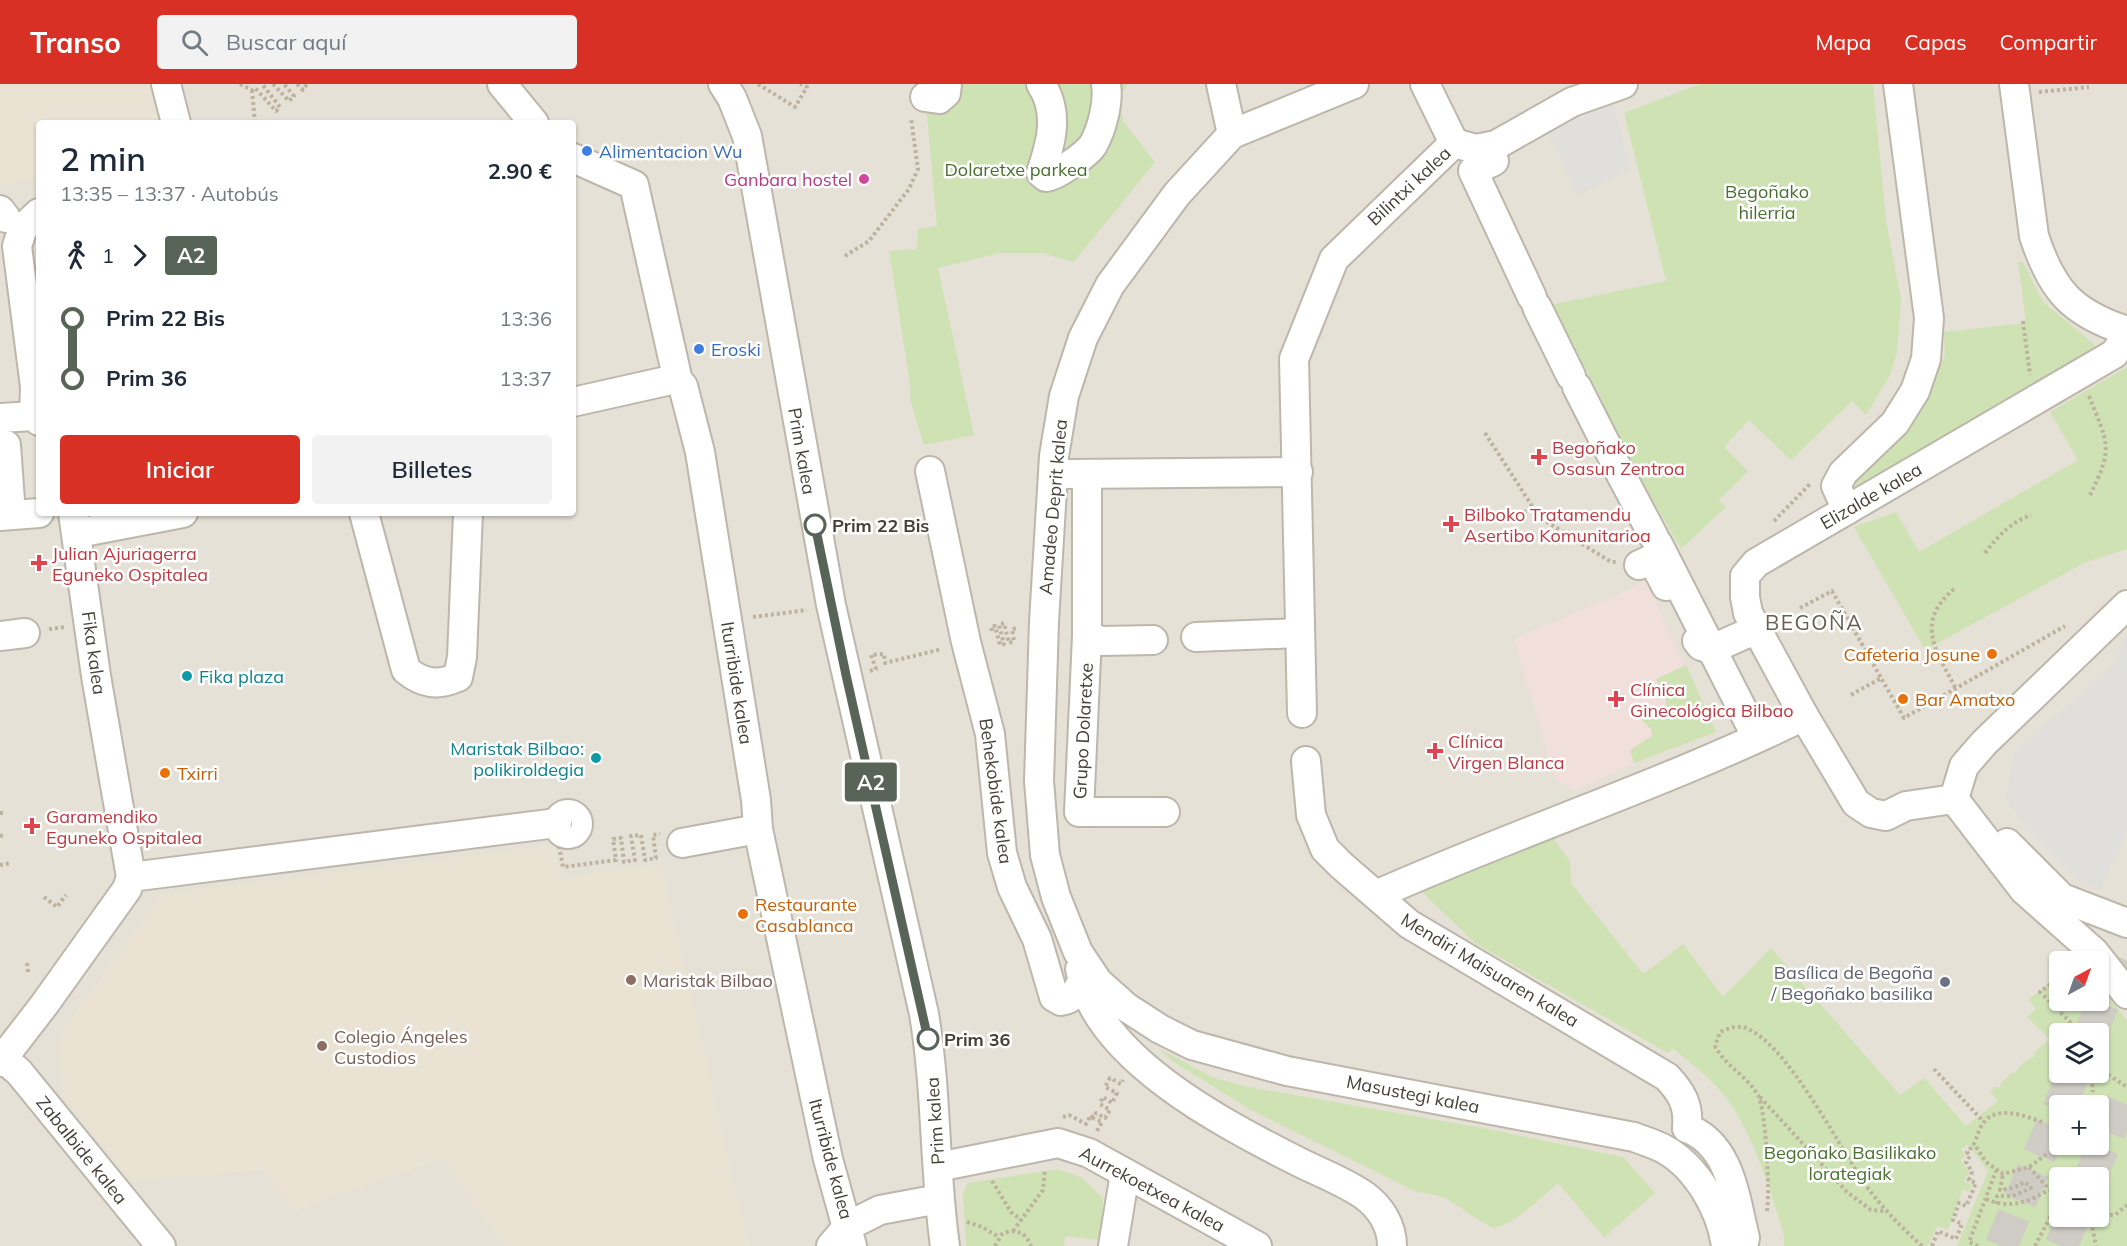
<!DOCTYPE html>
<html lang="es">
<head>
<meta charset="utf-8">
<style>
  body { margin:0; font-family:Mulish,sans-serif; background:#f2f2f3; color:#1f2937; height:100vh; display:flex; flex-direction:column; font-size:22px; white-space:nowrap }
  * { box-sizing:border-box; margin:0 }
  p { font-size:20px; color:#747a83 }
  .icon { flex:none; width:33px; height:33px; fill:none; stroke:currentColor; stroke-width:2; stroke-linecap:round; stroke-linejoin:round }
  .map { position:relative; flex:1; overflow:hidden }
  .drawer { position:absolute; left:36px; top:36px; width:540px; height:396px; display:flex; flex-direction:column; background:#fff; border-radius:6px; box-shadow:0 2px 4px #0004 }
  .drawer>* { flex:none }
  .badge { padding:0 12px; border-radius:4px; font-size:21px; line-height:39px }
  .needle { width:39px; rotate:41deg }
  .fabs { position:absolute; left:2049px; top:867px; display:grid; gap:12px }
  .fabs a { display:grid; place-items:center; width:60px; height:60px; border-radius:6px; background:#fff; box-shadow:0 2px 4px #0004; font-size:30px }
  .map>.badge { position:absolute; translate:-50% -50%; box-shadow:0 0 0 3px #fff }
  .legs { display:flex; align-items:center; gap:9px; height:66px; padding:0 24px; font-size:20px }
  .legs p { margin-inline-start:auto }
  .head { display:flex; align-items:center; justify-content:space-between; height:102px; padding:0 24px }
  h1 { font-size:33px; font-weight:600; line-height:45px }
  .action { display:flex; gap:12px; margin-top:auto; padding:12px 24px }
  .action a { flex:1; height:69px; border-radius:6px; background:#d93025; color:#fff; font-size:24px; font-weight:600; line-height:69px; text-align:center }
  .action a+a { background:#f2f2f3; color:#1f2937 }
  ul { padding:0 24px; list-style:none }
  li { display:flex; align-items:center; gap:21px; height:60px; font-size:22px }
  li i { display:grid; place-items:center; width:9px; height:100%; margin:0 8px; background:currentColor }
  li i::after { content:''; width:15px; height:15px; margin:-8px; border:4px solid; border-radius:50%; background:#fff }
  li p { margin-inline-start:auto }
  li:first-child i { background:linear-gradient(#0000 50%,currentColor 0) }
  li:last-child i { background:linear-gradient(currentColor 50%,#0000 0) }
  header { display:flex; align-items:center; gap:36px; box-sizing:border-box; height:84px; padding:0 30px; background:#d93025; color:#fff }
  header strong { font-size:28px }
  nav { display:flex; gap:33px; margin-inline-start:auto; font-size:21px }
  .search { width:420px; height:54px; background:#f2f2f3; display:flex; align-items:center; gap:15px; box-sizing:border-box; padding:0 21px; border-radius:6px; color:#747a83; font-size:22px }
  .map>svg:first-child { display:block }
  .residential { fill:#e5e1d6; fill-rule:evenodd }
  .education { fill:#eae3d3 }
  .medical { fill:#f1dfdc }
  .green { fill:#cee2b4; fill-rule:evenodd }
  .parking { fill:#e1dfdc }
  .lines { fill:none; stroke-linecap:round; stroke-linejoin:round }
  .major-tunnel { stroke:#cfccc5; stroke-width:33; stroke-dasharray:33 16; stroke-linecap:butt }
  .minor-casing { stroke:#bdb6ab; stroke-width:32 }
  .path { stroke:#bdb29e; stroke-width:4; stroke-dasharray:3 3; stroke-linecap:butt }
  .minor { stroke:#fff; stroke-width:28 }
  .line-1-casing { stroke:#fff; stroke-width:14 }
  .line-1 { stroke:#596459; stroke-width:9 }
  .shop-dot { fill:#3f7fe0; stroke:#fff; stroke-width:2 }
  .hotel-dot { fill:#d1479c; stroke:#fff; stroke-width:2 }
  .health-dot { fill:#e0444e; stroke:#fff; stroke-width:2 }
  .stop-1-dot { fill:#fff; stroke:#596459; stroke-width:3 }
  .food-dot { fill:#e8710a; stroke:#fff; stroke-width:2 }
  .culture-dot { fill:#0f9aa8; stroke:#fff; stroke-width:2 }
  .education-dot { fill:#8d6e63; stroke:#fff; stroke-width:2 }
  .worship-dot { fill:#6b7280; stroke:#fff; stroke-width:2 }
  .labels { text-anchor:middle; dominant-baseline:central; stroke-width:5; stroke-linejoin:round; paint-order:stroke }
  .shop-label { font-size:18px; fill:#366cbe; stroke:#fff; text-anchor:start }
  .park-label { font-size:18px; fill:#487130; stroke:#fff }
  .hotel-label { font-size:18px; fill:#b23c85; stroke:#fff; text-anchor:end }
  .street-label { font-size:18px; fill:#453f37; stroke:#fff }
  .health-label { font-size:18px; fill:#be3a42; stroke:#fff; text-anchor:start }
  .stop-label { font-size:18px; font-weight:bold; fill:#453f37; stroke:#fff; text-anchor:start }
  .food-label { font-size:18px; fill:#c56008; stroke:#fff; text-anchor:start }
  .culture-label { font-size:18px; fill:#0d838f; stroke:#fff; text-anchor:start }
  .worship-label { font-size:18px; fill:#5b616d; stroke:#fff; text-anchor:end }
  .education-label { font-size:18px; fill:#785e54; stroke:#fff; text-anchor:start }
  .quarter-label { font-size:21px; letter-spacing:1.5px; fill:#665d4f; stroke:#fff }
</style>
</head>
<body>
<header>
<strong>Transo</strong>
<div class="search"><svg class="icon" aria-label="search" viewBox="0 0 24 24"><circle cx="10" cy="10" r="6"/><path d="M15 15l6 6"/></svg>Buscar aquí</div>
<nav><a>Mapa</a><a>Capas</a><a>Compartir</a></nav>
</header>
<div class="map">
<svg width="2127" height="1162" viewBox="0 0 2127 1162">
  <rect width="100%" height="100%" fill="#f2efe8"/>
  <path class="residential" d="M0 0H2127V1162H0ZM39 39H573V429H39ZM2060 878H2098V916H2060ZM2060 950H2098V988H2060ZM2060 1022H2098V1060H2060ZM2060 1094H2098V1132H2060Z"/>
  <g class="education">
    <path d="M0 0H149L153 26 167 25 169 39H39V95L0 100Z"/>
    <path d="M554 761 560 795 632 783 661 781 746 1155 752 1162H504L441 1075 294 1127 262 1086 133 1097 62 1011 60 949 163 810Z"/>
  </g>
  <path class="medical" d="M1646 498 1716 648 1634 679 1573 707 1555 695 1514 555Z"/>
  <g class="green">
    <path d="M924 0H1128L1119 14 1123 37 1155 78 1074 178 1042 169H1000L938 184 974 351 924 361 910 316 911 305 889 167 917 165 918 145 937 142Z"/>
    <path d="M1700 0H1873L1886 137 1901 215 1897 268 1890 291 1866 331 1852 317 1791 376 1749 336 1724 363 1748 387 1719 416 1726 423 1681 465 1598 319 1603 317 1551 221 1666 197 1624 29Z"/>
    <path d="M2018 178H2023L2043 218 2095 261 2093 270 1856 405 1852 393 1887 356 1898 359 1923 322 1945 272 1944 248 2026 239Z"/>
    <path d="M2127 283V465L2086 478 1925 566 1854 443 1896 428 1919 468 2078 376 2050 328Z"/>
    <path d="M1686 581 1716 648 1634 679 1630 666 1652 652 1651 645 1641 635 1650 631 1645 619 1656 628 1666 622V615L1656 595Z"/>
    <path d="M1552 753 1570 777 1571 799 1643 890 1683 860 1723 913 1771 864 1900 1011 1924 994 1966 1042 1998 1017 1990 1008 1996 1002 1999 1004 2001 1002 2000 999 2013 988 2015 989C2022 979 2024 978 2035 972L2033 970 2046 958 2049 960 2051 956 2027 933 2036 925 2028 915 2059 893 2060 916H2098L2099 900 2127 937V1162H1957L1988 1087 1968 1061 1961 1065 1966 1071 1961 1076 1969 1089 1964 1098 1972 1101 1968 1108 1963 1105 1948 1146 1937 1142 1928 1162H1784V1151C1770 1106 1756 1058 1730 1019 1716 998 1692 981 1673 964L1668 969 1475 859 1420 806ZM2060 950H2098V988H2060ZM2060 1022H2098V1060H2060ZM2060 1094H2098V1132H2060Z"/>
    <path d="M1158 964 1214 994 1248 1003 1488 1045 1623 1073 1655 1109 1604 1153 1558 1099C1538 1116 1520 1136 1495 1144 1462 1131 1457 1111 1417 1108L1251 1026 1172 977Z"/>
    <path d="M1058 1085 1082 1094 1103 1114 1100 1156 1065 1152 1064 1162H966L963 1110 968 1099Z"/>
  </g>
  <g class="parking">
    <path d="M1612 16 1631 85 1578 111 1547 47Z"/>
    <path d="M2127 552V748L2100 806 2085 801 2071 790 2033 750 2005 715 2015 667 2118 577 2113 570Z"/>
  </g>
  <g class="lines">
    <g class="major-tunnel">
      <path d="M2090 950 2127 862"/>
      <path d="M2060 1022 2074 988"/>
      <path d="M2090 1094 2127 1006"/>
      <path d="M2001 1162 2060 1023"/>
      <path d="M2061 1162 2074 1132"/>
    </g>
    <g class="minor-casing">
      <g id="minor">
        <path d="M166 0 176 39"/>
        <path d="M502 0 534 39"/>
        <path d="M723 0 732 14 747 52 831 521 924 930C937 1007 934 1085 945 1162"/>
        <path d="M1041 0C1060 29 1051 59 1041 89L1046 93C1057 92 1087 70 1093 61 1102 45 1109 18 1106 0"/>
        <path d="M1221 0 1232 50"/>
        <path d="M1354 0 1232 50 1177 110 1110 201 1083 254 1064 312 1054 372 1044 538 1039 697 1045 771 1056 813 1078 868 1098 898 1126 923 1160 945 1192 961 1287 987 1634 1053C1644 1057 1655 1060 1664 1065 1697 1083 1721 1126 1726 1162"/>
        <path d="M1425 0 1454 59"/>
        <path d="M2014 0 2034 152C2052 207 2072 229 2127 247"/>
        <path d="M925 13 939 15 946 9 947 0"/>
        <path d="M1454 59 1476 65 1496 61 1572 18 1623 0"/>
        <path d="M1489 63 1494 77 1473 87 1532 213"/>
        <path d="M573 74 634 101 678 297 683 302 700 368 756 716 758 745 828 1075 852 1162"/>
        <path d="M0 126 6 134"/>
        <path d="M39 129 23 144 17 162 35 303 34 332 39 337"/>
        <path d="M1537 223 1571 292"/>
        <path d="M1577 303 1613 374"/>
        <path d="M573 318 671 296 678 297"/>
        <path d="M0 334 34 332"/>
        <path d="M0 361H6L11 431"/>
        <path d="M1617 383 1654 453"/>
        <path d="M930 387 966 558 990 650 1002 769 1012 803 1037 855 1054 913 1061 917C1073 915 1077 908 1082 897"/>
        <path d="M1069 390 1298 388"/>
        <path d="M1087 390V552L1079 728H1165"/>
        <path d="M1847 426 1836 402 1843 389 1895 339 1915 307 1926 275 1929 234 1898 0"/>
        <path d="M364 429 406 586C423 600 438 602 458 593L462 573 468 429"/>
        <path d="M0 432 39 429"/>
        <path d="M78 449 183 429"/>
        <path d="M1658 460 1755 650"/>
        <path d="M1639 481 1652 475 1666 502"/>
        <path d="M2127 521 1984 659 1964 682 1954 715 2024 806 2094 868 2127 910"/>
        <path d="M0 552 25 549"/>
        <path d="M1087 552 1101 557 1153 556"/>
        <path d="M1196 553 1300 549"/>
        <path d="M1697 557 1701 562 1712 565 1757 545"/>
        <path d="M1302 629 1294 275 1334 175 1454 59"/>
        <path d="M1306 677 1311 731 1325 765 1341 781 1409 840 1667 993C1682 1009 1689 1021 1687 1044"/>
        <path d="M1954 715 1906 722 1886 732 1871 729 1856 719 1804 632 1748 529 1745 513V492L1756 479 2114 270 2127 252"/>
        <circle cx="568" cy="740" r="10"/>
        <path d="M682 759 758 745"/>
        <path d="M2007 759 2062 814 2127 839"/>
        <path d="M131 793 557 739"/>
        <path d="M1376 811C1517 748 1665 700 1804 632"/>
        <path d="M1080 885C1095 973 1222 1039 1295 1076 1318 1088 1344 1097 1365 1112 1381 1124 1392 1142 1392 1162"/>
        <path d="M0 972 19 988 161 1162"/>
        <path d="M0 978 44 921 127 805 131 793 96 592 73 429"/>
        <path d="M1687 1044C1731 1061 1735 1114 1745 1154L1743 1162"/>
        <path d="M938 1083 1058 1059 1089 1069 1257 1162"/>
        <path d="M831 1162 848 1142 880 1126 939 1115"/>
        <path d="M1113 1162 1125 1089"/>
      </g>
    </g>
    <g class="path">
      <path d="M240 0 252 6 255 4 276 27 280 23 262 0"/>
      <path d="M273 0 289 17 294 12 284 0"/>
      <path d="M297 0 303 6 307 0"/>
      <path d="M758 0 795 23 807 3 800 0"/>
      <path d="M252 6 255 39"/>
      <path d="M2039 8 2089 3"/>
      <path d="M845 172 869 157 909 105 918 85 911 34"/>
      <path d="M2023 237 2030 291"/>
      <path d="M2089 312C2108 360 2114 363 2090 411"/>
      <path d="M1485 349 1534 425 1544 436 1611 478H1616"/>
      <path d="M1464 434 1517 430 1534 425"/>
      <path d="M1774 437 1811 399"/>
      <path d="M1985 469C1999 451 2010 439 2031 431"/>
      <path d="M1954 505C1914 539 1936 566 1956 605"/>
      <path d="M1800 524 1832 507 1881 594"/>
      <path d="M753 533 807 526"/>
      <path d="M49 545 66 543"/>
      <path d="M992 547 991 543 995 542 1000 561 1004 560 999 541 1004 539 1009 559 1014 557 1012 545 1018 544"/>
      <path d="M870 587 876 585 871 571 884 570 885 579 942 565"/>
      <path d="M1851 611 1881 594 1904 634 2065 542"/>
      <path d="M0 729H3"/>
      <path d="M0 752 6 751"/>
      <path d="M559 762 563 783 616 776 613 755 621 754 624 778 635 776 631 752 641 751 645 776 656 774 653 751 660 750"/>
      <path d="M0 781 11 779"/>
      <path d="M44 813 57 823 66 811"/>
      <path d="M27 879 28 888"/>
      <path d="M2060 893 2040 908 2076 944 2078 950"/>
      <path d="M2098 984 2127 1003"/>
      <path d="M1934 985 1984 1038"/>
      <path d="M2091 988 2093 1008"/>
      <path d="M1760 1013 1847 1108 1871 1126 1884 1127"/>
      <path d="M1063 1033 1069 1031 1086 1040 1091 1031 1093 1034"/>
      <path d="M2042 1038C2025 1032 1998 1021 1984 1038 1979 1044 1977 1054 1974 1060L1986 1078 2003 1090 2029 1083 2047 1070"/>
      <path d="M1097 1047 1102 1038 1093 1034 1096 1029 1105 1034 1110 1026 1100 1020 1103 1013 1112 1019 1117 1009 1105 1003 1110 994 1121 1000 1123 996"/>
      <path d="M2029 1083 2059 1116"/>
      <path d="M992 1097 1011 1128 1021 1136"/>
      <path d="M1986 1115C2008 1125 2028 1119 2048 1106"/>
      <path d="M1997 1120V1112H2013L2031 1104 2025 1098 2013 1104 2000 1106 2003 1090"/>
      <path d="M1767 1127C1770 1109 1766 1026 1758 1011 1746 991 1725 982 1715 962L1720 948C1729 944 1736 941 1746 944 1787 960 1837 1059 1863 1097 1880 1122 1900 1142 1922 1162"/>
      <path d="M2098 1131H2115L2127 1121"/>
      <path d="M2090 1132 2096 1162"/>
      <path d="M967 1138 982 1143 999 1153"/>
      <path d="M1013 1147 1043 1106 1045 1086"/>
      <path d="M995 1162 1002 1150C1015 1144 1026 1148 1031 1162"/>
      <path d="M1932 1162 1938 1147 1956 1155 1962 1140 1953 1136 1959 1119 1966 1122 1976 1099 1969 1096 1972 1088 1966 1078 1970 1072 1967 1068 1974 1061"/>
      <path d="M1978 1162 1969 1158 1996 1087"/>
      <path d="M2035 1162 2059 1116"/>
    </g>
    <use href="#minor" class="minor"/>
  </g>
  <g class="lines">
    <g class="line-1-casing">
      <path id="line-1" d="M815 441 846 591 928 955"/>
    </g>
    <use href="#line-1" class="line-1"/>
  </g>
  <g class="shop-dot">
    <circle cx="587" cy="67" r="6"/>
    <circle cx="699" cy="265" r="6"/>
  </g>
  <circle class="hotel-dot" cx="864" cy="95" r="6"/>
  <g class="health-dot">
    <path d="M1536 364h6v6h6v6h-6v6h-6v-6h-6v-6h6z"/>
    <path d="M1448 431h6v6h6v6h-6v6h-6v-6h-6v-6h6z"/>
    <path d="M36 470h6v6h6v6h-6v6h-6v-6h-6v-6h6z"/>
    <path d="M1613 606h6v6h6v6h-6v6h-6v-6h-6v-6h6z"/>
    <path d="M1432 658h6v6h6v6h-6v6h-6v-6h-6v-6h6z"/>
    <path d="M29 733h6v6h6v6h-6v6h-6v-6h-6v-6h6z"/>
  </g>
  <g class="stop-1-dot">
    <circle cx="815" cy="441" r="10"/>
    <circle cx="928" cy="955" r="10"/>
  </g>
  <g class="food-dot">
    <circle cx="1992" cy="570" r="6"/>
    <circle cx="1903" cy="615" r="6"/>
    <circle cx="165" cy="689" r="6"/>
    <circle cx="743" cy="830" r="6"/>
  </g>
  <g class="culture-dot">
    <circle cx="187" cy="592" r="6"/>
    <circle cx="596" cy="674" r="6"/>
  </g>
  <g class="education-dot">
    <circle cx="631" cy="896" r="6"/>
    <circle cx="322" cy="962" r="6"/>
  </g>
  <circle class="worship-dot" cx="1945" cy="898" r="6"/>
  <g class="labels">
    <g class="shop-label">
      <text x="599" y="67">Alimentacion Wu</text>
      <text x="711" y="265">Eroski</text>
    </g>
    <g class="park-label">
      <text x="1016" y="85">Dolaretxe parkea</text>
      <text x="1767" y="107">Begoñako<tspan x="1767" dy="21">hilerria</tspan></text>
      <text x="1850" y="1068">Begoñako Basilikako<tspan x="1850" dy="21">lorategiak</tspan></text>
    </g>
    <g class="hotel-label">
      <text x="852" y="95">Ganbara hostel</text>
    </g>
    <g class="street-label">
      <text transform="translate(1409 102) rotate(-43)">Bilintxi kalea</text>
      <text transform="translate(802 367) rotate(80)">Prim kalea</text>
      <text transform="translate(1871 412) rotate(-30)">Elizalde kalea</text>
      <text transform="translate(1053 423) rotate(-85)">Amadeo Deprit kalea</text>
      <text transform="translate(94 569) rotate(82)">Fika kalea</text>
      <text transform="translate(737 599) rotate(81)">Iturribide kalea</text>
      <text transform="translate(1083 647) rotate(-87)">Grupo Dolaretxe</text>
      <text transform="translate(996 707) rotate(82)">Behekobide kalea</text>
      <text transform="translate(1490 886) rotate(31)">Mendiri Maisuaren kalea</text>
      <text transform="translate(1413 1010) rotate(11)">Masustegi kalea</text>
      <text transform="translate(935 1037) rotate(-94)">Prim kalea</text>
      <text transform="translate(82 1066) rotate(51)">Zabalbide kalea</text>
      <text transform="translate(831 1075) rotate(75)">Iturribide kalea</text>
      <text transform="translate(1152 1105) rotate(28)">Aurrekoetxea kalea</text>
    </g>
    <g class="health-label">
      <text x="1552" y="363">Begoñako<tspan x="1552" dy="21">Osasun Zentroa</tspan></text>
      <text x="1464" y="430">Bilboko Tratamendu<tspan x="1464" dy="21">Asertibo Komunitarioa</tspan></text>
      <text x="52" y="469">Julian Ajuriagerra<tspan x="52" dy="21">Eguneko Ospitalea</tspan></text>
      <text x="1630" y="605">Clínica<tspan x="1630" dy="21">Ginecológica Bilbao</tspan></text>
      <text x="1448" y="657">Clínica<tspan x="1448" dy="21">Virgen Blanca</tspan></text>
      <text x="46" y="732">Garamendiko<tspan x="46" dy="21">Eguneko Ospitalea</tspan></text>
    </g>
    <g class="stop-label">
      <text x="832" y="441">Prim 22 Bis</text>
      <text x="944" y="955">Prim 36</text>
    </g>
    <g class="food-label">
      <text x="1980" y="570" text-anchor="end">Cafeteria Josune</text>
      <text x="1915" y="615">Bar Amatxo</text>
      <text x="177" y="689">Txirri</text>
      <text x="755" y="820">Restaurante<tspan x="755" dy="21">Casablanca</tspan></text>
    </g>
    <g class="culture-label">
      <text x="199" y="592">Fika plaza</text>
      <text x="584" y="664" text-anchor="end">Maristak Bilbao:<tspan x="584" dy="21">polikiroldegia</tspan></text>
    </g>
    <g class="worship-label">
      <text x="1933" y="888">Basílica de Begoña<tspan x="1933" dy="21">/ Begoñako basilika</tspan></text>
    </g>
    <g class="education-label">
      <text x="643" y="896">Maristak Bilbao</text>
      <text x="334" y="952">Colegio Ángeles<tspan x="334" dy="21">Custodios</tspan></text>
    </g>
    <g class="quarter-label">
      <text x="1814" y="538">BEGOÑA</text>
    </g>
  </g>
</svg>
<div class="fabs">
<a><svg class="needle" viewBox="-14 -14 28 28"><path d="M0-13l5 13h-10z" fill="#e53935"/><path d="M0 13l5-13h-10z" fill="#747a83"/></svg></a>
<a><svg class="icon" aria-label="layers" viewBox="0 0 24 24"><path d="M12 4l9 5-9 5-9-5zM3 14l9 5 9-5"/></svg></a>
<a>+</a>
<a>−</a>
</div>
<b class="badge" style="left:871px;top:698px;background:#596459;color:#fff">A2</b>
<section class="drawer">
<div class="head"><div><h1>2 min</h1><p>13:35 – 13:37 · Autobús</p></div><b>2.90 €</b></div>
<div class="legs"><svg class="icon" aria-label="walk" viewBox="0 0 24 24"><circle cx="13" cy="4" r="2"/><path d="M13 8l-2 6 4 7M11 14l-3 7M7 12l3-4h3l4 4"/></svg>1<svg class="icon" aria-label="forward" viewBox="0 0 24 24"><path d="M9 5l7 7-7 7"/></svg><b class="badge" style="background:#596459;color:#fff">A2</b></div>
<ul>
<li><i style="color:#596459"></i><b>Prim 22 Bis</b><p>13:36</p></li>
<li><i style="color:#596459"></i><b>Prim 36</b><p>13:37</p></li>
</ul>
<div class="action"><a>Iniciar</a><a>Billetes</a></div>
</section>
</div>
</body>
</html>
